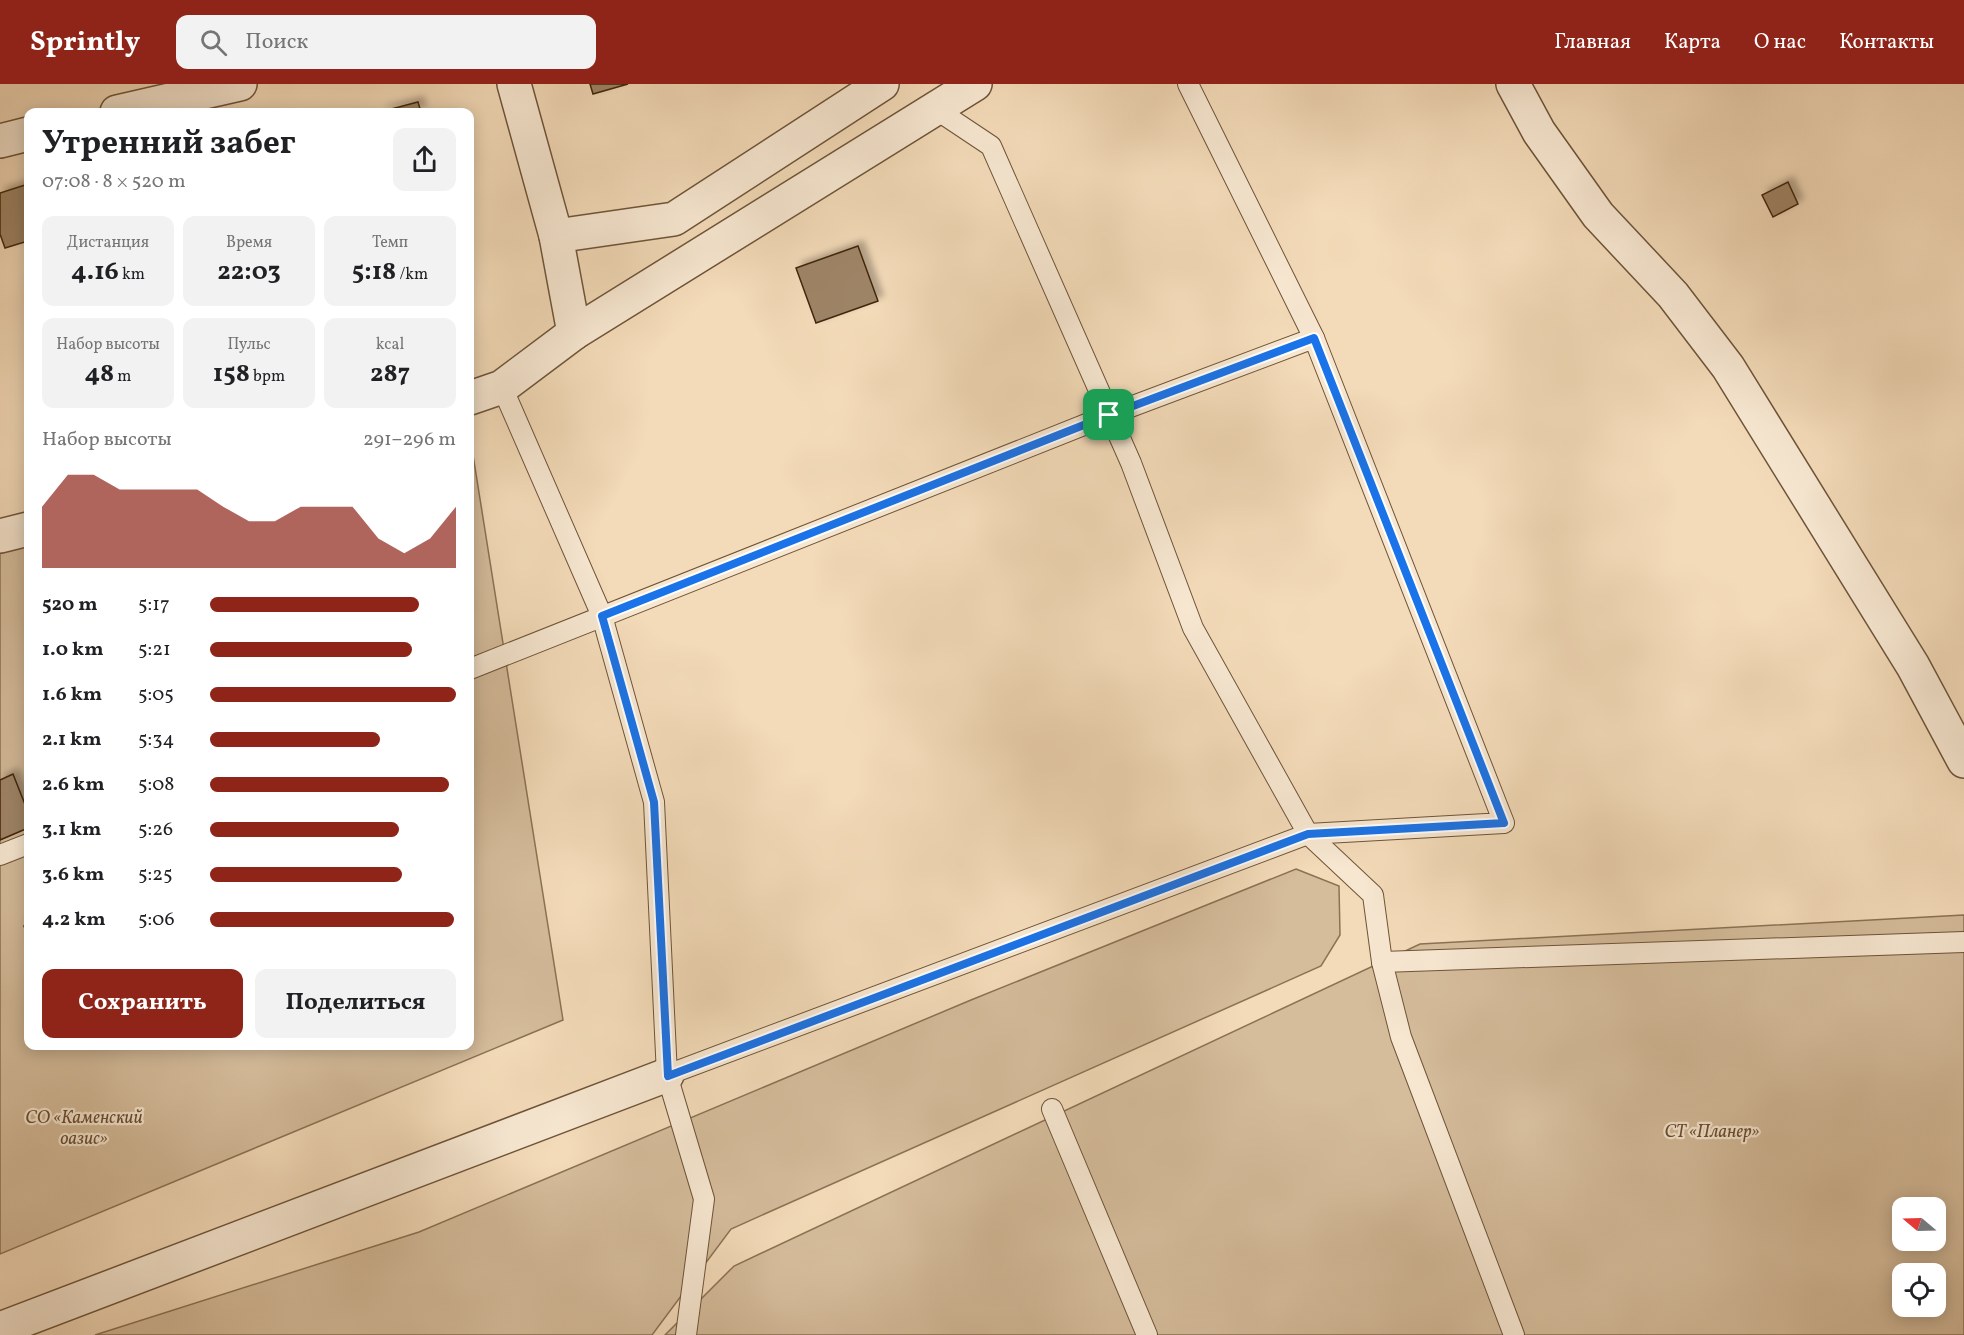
<!DOCTYPE html>
<html lang="ru">
<head>
<meta charset="utf-8">
<style>
	:root { --surface:#fff; --page:#f2f2f2; --text:#202124; --muted:#757577; --accent:#8f2418 }
	body { margin:0; font-family:Vollkorn,serif; background:var(--page); color:var(--text); height:100vh; display:flex; flex-direction:column; font-size:22px; white-space:nowrap }
	* { box-sizing:border-box; margin:0 }
	p { font-size:20px; color:var(--muted) }
	.icon { flex:none; width:33px; height:33px; fill:none; stroke:currentColor; stroke-width:2; stroke-linecap:round; stroke-linejoin:round }
	.map { position:relative; flex:1; overflow:hidden }
	.sheet { position:absolute; left:24px; top:24px; width:450px; height:942px; display:flex; flex-direction:column; background:var(--surface); border-radius:12px; box-shadow:0 3px 15px #0003 }
	.sheet>* { flex:none }
	.needle { width:39px; rotate:289deg }
	.buttons { position:absolute; left:1892px; top:1113px; display:grid; gap:12px }
	.buttons a { display:grid; place-items:center; width:54px; height:54px; border-radius:12px; background:var(--surface); box-shadow:0 3px 15px #0003; font-size:30px }
	.pin { position:absolute; display:grid; place-items:center; width:51px; height:51px; color:#fff; margin:-26px; border-radius:12px; box-shadow:0 3px 9px #0006 }
	.round { display:grid; place-items:center; flex:none; width:63px; height:63px; border-radius:12px; background:var(--page) }
	.headline { display:flex; align-items:center; justify-content:space-between; height:102px; padding:0 18px }
	h1 { font-size:33px; font-weight:700; line-height:45px }
	.stats { display:grid; grid-template-columns:repeat(3,1fr); gap:9px; height:102px; padding:6px 18px }
	.stats div { display:grid; align-content:center; border-radius:12px; background:var(--page); text-align:center }
	.stats b { font-size:26px; font-weight:700 }
	.stats small { font-size:16px; font-weight:400 }
	.stats p { font-size:16px }
	.chart { height:168px; padding:12px 18px }
	.chart p { display:flex; justify-content:space-between }
	.chart svg { width:100%; height:108px; margin-top:6px; fill:var(--accent); opacity:.7 }
	.cta { display:flex; gap:12px; margin-top:auto; padding:12px 18px }
	.cta a { flex:1; height:69px; border-radius:12px; background:var(--accent); color:#fff; font-size:24px; font-weight:700; line-height:69px; text-align:center }
	.cta a+a { background:var(--page); color:var(--text) }
	ul { padding:0 18px; list-style:none; font-size:20px }
	li { display:grid; grid-template-columns:96px 72px 1fr; align-items:center; height:45px }
	li i { height:15px; border-radius:8px; background:var(--accent) }
	header { display:flex; align-items:center; gap:36px; box-sizing:border-box; height:84px; padding:0 30px; background:var(--accent); color:#fff }
	header strong { font-size:28px }
	nav { display:flex; gap:33px; margin-inline-start:auto; font-size:21px }
	.search { width:420px; height:54px; background:var(--page); display:flex; align-items:center; gap:15px; box-sizing:border-box; padding:0 21px; border-radius:12px; color:var(--muted); font-size:22px }
	.map>svg:first-child { display:block }
	.green { fill:#d5bc9b; stroke:#8b7254; stroke-width:1.5; fill-rule:evenodd }
	.building { fill:#9e8466; stroke:#41270d; stroke-width:1.5; filter:url(#shadow) }
	.lines { fill:none; stroke-linecap:round; stroke-linejoin:round }
	.lane-casing { stroke:#6e5438; stroke-width:22 }
	.street-casing { stroke:#6e5438; stroke-width:36 }
	.lane { stroke:#f7e7d1; stroke-width:20 }
	.street { stroke:#f7e7d1; stroke-width:33 }
	.route-casing { stroke:#fff; stroke-width:12 }
	.route { stroke:#1a73e8; stroke-width:8 }
	.labels { text-anchor:middle; dominant-baseline:central; stroke-width:4.5; stroke-linejoin:round; paint-order:stroke }
	.park-label { font-size:18px; font-style:italic; fill:#664c30; stroke:#f7e7d1 }
</style>
</head>
<body>
<header>
<strong>Sprintly</strong>
<div class="search"><svg class="icon" aria-label="search" viewBox="0 0 24 24"><circle cx="10" cy="10" r="6"/><path d="M15 15l6 6"/></svg>Поиск</div>
<nav><a>Главная</a><a>Карта</a><a>О нас</a><a>Контакты</a></nav>
</header>
<div class="map">
<svg width="1964" height="1251" viewBox="0 0 1964 1251">
	<defs>
		<filter id="shadow"><feDropShadow dx="5.5" dy="-5.5" stdDeviation="3" flood-color="#0004"/></filter>
	</defs>
	<rect width="100%" height="100%" fill="#f3dab8"/>
	<filter id="stains"><feTurbulence type="fractalNoise" baseFrequency=".00333" numOctaves="4"/><feColorMatrix values="0 0 0 0 .2 0 0 0 0 .09 0 0 0 0 .02 0 0 0 .5 -.17"/></filter>
	<radialGradient id="worn" r=".72"><stop offset=".6" stop-color="#630" stop-opacity="0"/><stop offset="1" stop-color="#630" stop-opacity=".3"/></radialGradient>
	<g class="green">
		<polygon points="473,371 563,936 0,1170 0,455 28,450 28,962 470,962 470,372"/>
		<polygon points="1296,785 1339,802 1340,851 1321,882 731,1145 652,1251 95,1251 419,1148 971,916"/>
		<path d="M1964 831V1251H665L734 1182 1420 860ZM1902 1124H1935V1156H1902ZM1902 1190H1935V1222H1902Z"/>
	</g>
	<g class="building">
		<polygon points="590,0 628,0 593,10"/>
		<polygon points="418,18 421,28 380,28"/>
		<polygon points="1788,98 1798,120 1773,133 1762,111"/>
		<polygon points="28,100 28,157 5,164 0,150 0,109"/>
		<polygon points="858,162 878,217 816,239 796,184"/>
		<polygon points="13,690 28,728 28,744 0,756 0,696"/>
		<polygon points="28,840 28,854 24,842"/>
	</g>
	<g class="lines">
		<g class="lane-casing">
			<g id="lane">
				<polyline points="1188,0 1314,254"/>
				<polyline points="934,24 991,62 1131,379 1193,544 1308,750 1373,811 1382,878 1401,953 1514,1251"/>
				<polyline points="502,303 602,532 654,718 667,991 704,1115 686,1251"/>
				<polyline points="470,585 1109,331 1314,254 1504,739 1308,750 667,991"/>
				<polyline points="0,771 28,760"/>
				<polyline points="1382,878 1964,858"/>
				<polyline points="1052,1025 1147,1251"/>
			</g>
		</g>
		<g class="street-casing">
			<g id="street">
				<polyline points="1513,0 1539,48 1598,131 1673,211 1728,283 1913,582 1964,677"/>
				<polyline points="117,28 240,0"/>
				<polyline points="0,57 28,50"/>
				<polyline points="556,152 674,135 882,0"/>
				<polyline points="574,249 975,0"/>
				<polyline points="470,314 502,303 574,249 556,152 514,0"/>
				<polyline points="0,452 28,445"/>
				<polyline points="0,1245 667,991"/>
			</g>
		</g>
		<use href="#lane" class="lane"/>
		<use href="#street" class="street"/>
	</g>
	<g class="lines">
		<g class="route-casing">
			<polygon id="route" points="1314,254 1504,739 1308,750 668,992 654,718 602,532 1109,331"/>
		</g>
		<use href="#route" class="route"/>
	</g>
	<g class="labels">
		<g class="park-label">
			<text x="84" y="1034">СО «Каменский<tspan x="84" dy="21">оазис»</tspan></text>
			<text x="1712" y="1048">СТ «Планер»</text>
		</g>
	</g>
	<rect width="100%" height="100%" filter="url(#stains)"/>
	<rect width="100%" height="100%" fill="url(#worn)"/>
</svg>
<div class="buttons">
<a><svg class="needle" viewBox="-14 -14 28 28"><path d="M0-13l5 13h-10z" fill="#e53935"/><path d="M0 13l5-13h-10z" fill="#757577"/></svg></a>
<a><svg class="icon" aria-label="locate" viewBox="0 0 24 24"><circle cx="12" cy="12" r="6"/><path d="M12 2v4M12 18v4M2 12h4M18 12h4"/></svg></a>
</div>
<div class="pin" style="left:1109px;top:331px;background:#1e9e55"><svg class="icon" aria-label="arrive" viewBox="0 0 24 24"><path d="M6 21V4h12l-3 4 3 4H6"/></svg></div>
<section class="sheet">
<div class="headline"><div><h1>Утренний забег</h1><p>07:08 · 8 × 520 m</p></div><a class="round"><svg class="icon" aria-label="share" viewBox="0 0 24 24"><path d="M12 15V3M7 8l5-5 5 5M5 13v7h14v-7"/></svg></a></div>
<div class="stats">
<div><p>Дистанция</p><b>4.16<small> km</small></b></div>
<div><p>Время</p><b>22:03</b></div>
<div><p>Темп</p><b>5:18<small> /km</small></b></div>
</div>
<div class="stats">
<div><p>Набор высоты</p><b>48<small> m</small></b></div>
<div><p>Пульс</p><b>158<small> bpm</small></b></div>
<div><p>kcal</p><b>287</b></div>
</div>
<div class="chart"><p><span>Набор высоты</span>291–296 m</p>
<svg viewBox="0 0 160 44" preserveAspectRatio="none"><path d="M0 44V19L10 6L20 6L30 12L40 12L50 12L60 12L70 19L80 25L90 25L100 19L110 19L120 19L130 32L140 38L150 32L160 19V44z"/></svg>
</div>
<ul>
<li><b>520 m</b>5:17<i style="width:85%"></i></li>
<li><b>1.0 km</b>5:21<i style="width:82%"></i></li>
<li><b>1.6 km</b>5:05<i style="width:100%"></i></li>
<li><b>2.1 km</b>5:34<i style="width:69%"></i></li>
<li><b>2.6 km</b>5:08<i style="width:97%"></i></li>
<li><b>3.1 km</b>5:26<i style="width:77%"></i></li>
<li><b>3.6 km</b>5:25<i style="width:78%"></i></li>
<li><b>4.2 km</b>5:06<i style="width:99%"></i></li>
</ul>
<div class="cta"><a>Сохранить</a><a>Поделиться</a></div>
</section>
</div>
</body>
</html>
